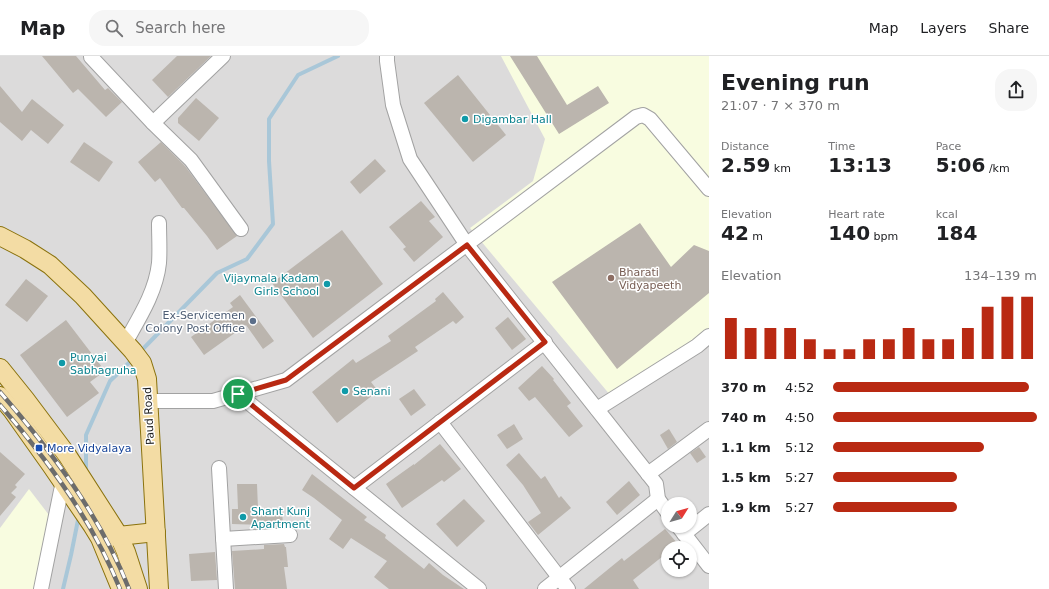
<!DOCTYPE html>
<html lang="en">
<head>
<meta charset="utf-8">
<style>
	:root { --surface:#fff; --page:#f6f6f6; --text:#202124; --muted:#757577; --line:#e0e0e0; --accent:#b92912 }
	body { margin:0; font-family:"DejaVu Sans",sans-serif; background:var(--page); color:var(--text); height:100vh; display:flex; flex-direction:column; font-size:15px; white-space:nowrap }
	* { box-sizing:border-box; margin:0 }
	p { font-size:13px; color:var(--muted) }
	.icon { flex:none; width:22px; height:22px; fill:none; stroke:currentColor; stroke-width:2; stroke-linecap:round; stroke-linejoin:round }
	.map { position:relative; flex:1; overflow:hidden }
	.details { display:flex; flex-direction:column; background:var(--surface); width:340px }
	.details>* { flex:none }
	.needle { width:26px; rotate:53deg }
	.tools { position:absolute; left:661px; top:441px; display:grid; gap:8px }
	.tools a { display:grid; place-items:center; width:36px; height:36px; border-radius:50%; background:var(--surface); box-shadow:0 1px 3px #0004; font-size:20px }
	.pin { position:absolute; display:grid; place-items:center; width:34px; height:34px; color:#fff; margin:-17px; border:2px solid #fff; border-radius:50%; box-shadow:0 1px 4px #0007 }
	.round { display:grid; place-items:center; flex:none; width:42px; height:42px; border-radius:16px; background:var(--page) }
	.headline { display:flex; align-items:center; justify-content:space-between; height:68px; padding:0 12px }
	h1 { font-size:22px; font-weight:600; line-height:30px }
	.metrics { display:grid; grid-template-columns:repeat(3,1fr); gap:6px; height:68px; padding:4px 12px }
	.metrics div { display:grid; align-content:center }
	.metrics b { font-size:20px; font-weight:600 }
	.metrics small { font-size:11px; font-weight:400 }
	.metrics p { font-size:11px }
	.chart { height:112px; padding:8px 12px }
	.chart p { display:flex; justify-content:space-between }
	.chart svg { width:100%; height:72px; margin-top:4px; stroke:var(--accent); stroke-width:6 }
	ul { padding:0 12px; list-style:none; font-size:13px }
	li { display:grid; grid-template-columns:64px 48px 1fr; align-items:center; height:30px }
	li i { height:10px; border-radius:5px; background:var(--accent) }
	header { display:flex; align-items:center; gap:24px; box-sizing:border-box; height:56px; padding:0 20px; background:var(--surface); border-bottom:1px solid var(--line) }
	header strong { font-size:19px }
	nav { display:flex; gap:22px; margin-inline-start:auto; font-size:14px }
	.search { width:280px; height:36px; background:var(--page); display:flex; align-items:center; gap:10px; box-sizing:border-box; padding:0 14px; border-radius:16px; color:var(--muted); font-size:15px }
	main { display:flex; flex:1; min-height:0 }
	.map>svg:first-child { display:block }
	.residential { fill:#dcdbdb; fill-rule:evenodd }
	.education { fill:#f8fce0 }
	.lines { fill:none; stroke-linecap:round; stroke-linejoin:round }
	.stream { stroke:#a9c7d8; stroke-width:4 }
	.building { fill:#bbb5ae }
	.minor-casing { stroke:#a2a2a2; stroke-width:16 }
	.major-casing { stroke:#8a720d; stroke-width:20 }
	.minor { stroke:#fff; stroke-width:14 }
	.major { stroke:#f3dca4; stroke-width:18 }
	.rail-casing { stroke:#6c6c6c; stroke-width:4.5 }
	.rail { stroke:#fff; stroke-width:3; stroke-dasharray:9; stroke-linecap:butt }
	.route-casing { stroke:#fff; stroke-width:8 }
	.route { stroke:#b92912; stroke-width:5 }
	.culture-dot { fill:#0f9aa8; stroke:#fff; stroke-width:1.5 }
	.education-dot { fill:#8d6e63; stroke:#fff; stroke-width:1.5 }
	.service-dot { fill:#5c6f8a; stroke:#fff; stroke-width:1.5 }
	.transit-dot { fill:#1a4fb4; stroke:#fff; stroke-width:1.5 }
	.labels { text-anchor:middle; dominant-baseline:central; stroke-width:3; stroke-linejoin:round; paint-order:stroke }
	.culture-label { font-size:11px; fill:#0d838f; stroke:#fff; text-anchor:start }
	.education-label { font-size:11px; fill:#785e54; stroke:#fff; text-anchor:start }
	.service-label { font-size:11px; fill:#4e5e75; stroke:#fff; text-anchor:end }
	.street-label { font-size:11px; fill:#1e1e1e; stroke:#fff }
	.transit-label { font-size:11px; fill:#164399; stroke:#fff; text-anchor:start }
</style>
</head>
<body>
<header>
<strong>Map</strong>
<div class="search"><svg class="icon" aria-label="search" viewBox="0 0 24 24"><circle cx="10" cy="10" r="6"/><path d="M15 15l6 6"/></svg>Search here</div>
<nav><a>Map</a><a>Layers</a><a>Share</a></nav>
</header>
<main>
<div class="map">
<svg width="709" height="533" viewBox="0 0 709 533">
	<rect width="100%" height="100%" fill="#eeece5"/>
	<path class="residential" d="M0 0H709V533H0ZM668 448H690V470H668ZM668 492H690V514H668Z"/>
	<g class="education">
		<polygon points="501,0 709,0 709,272 616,346 470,172 533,125 545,83"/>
		<polygon points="29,433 49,459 34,533 0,533 0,472"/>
	</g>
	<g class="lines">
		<g class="stream">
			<polyline points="139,297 217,217 247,203 273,168 269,105 269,63 298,19 338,0"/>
			<polyline points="86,417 86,379 110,325 133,303"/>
			<polyline points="63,533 71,499 79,459"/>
		</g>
	</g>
	<g class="building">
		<polygon points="42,0 76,0 105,34 108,32 122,46 106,61 78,33 73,37"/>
		<polygon points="177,0 211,0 168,41 152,24"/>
		<polygon points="510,0 537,0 567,49 598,30 609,47 559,78"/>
		<polygon points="458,19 506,79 473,106 424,47"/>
		<polygon points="0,30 22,56 32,43 64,69 48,88 31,74 22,85 0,66"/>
		<polygon points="196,42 219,62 199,85 178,67 178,62"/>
		<polygon points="84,86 113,106 99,126 70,106"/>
		<polygon points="161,86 185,110 237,180 217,194 207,180 184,152 182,152 160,122 155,126 138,106"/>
		<polygon points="375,103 386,115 360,138 350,126"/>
		<polygon points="421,145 435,161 429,165 443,181 414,206 403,193 406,191 389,171"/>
		<polygon points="640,167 671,211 694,189 709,195 709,237 617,313 552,226"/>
		<polygon points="342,174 383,228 313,282 272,227"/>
		<polygon points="26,223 48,240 27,266 5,249"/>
		<polygon points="443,236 464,261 456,268 453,265 415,291 418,295 371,326 378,335 337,367 312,336 353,303 356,307 391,285 388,280 436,245 435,243"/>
		<polygon points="240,239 274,285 263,293 246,269 204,299 191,281 233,251 230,247"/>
		<polygon points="508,261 526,283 512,294 495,272"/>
		<polygon points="66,264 105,315 90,326 99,337 67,361 20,299"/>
		<polygon points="542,310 554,323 553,324 571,347 567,350 583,370 569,381 535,341 529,345 518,332"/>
		<polygon points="414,333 426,349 411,360 399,343"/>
		<polygon points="514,368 523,383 507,393 497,379"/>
		<polygon points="669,373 677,386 668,393 660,379"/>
		<polygon points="440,388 461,413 444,426 442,424 402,452 386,428 414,408 414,409"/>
		<polygon points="699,391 706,401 697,407 690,397"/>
		<polygon points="0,396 25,418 15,429 17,431 11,437 16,441 0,460"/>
		<polygon points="519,397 541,423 545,420 559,442 561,440 571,452 538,479 528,466 541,457 523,429 506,409"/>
		<polygon points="312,418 367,461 364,464 386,479 385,482 424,513 429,507 443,519 464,533 389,533 374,521 387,505 351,482 343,493 329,483 342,464 314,442 302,434"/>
		<polygon points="629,425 640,439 617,459 606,446"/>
		<polygon points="237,428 257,428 258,453 282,452 283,471 262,472 262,469 232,468 232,453 238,453"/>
		<polygon points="464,443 485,465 457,491 436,468"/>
		<polygon points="665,473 678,488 673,492 668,492 668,496 633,524 639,533 584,533 622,502 624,505"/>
		<polygon points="284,488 285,491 286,491 288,511 284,511 287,533 235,533 232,495 264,493 264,489"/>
		<polygon points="215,496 217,524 191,525 189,498"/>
	</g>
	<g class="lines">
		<g class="minor-casing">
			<g id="minor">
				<polyline points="387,0 387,5 393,49 410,103 467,189 656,428 658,443 668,457"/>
				<polyline points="91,1 153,67 191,104 241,173"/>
				<polyline points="153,67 223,0"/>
				<path d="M125 287C139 262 156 236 159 207 160 194 159 180 159 167"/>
				<polyline points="238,338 479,533"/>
				<polyline points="148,345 213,345 286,324 636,61 643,59 650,63 709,133"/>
				<polyline points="597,353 697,290 709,280"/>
				<polyline points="440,366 568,533"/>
				<polyline points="219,412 226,533"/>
				<polyline points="648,418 709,373"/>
				<polyline points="354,432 545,286"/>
				<polyline points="678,470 709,510"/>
				<polyline points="684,478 709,458"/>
				<polyline points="223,483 290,479"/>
				<polyline points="41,533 63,425"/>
				<polyline points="545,533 658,443"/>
			</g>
		</g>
		<g class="major-casing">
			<g id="major">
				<polyline points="0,180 25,193 50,209 83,240 133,295 142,307 147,323 159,533"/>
				<polyline points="0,312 25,343 67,399 119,480 126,496 138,533"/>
				<polyline points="0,340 12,354 51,409 92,469 100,482 121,533"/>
				<polyline points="109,481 156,476"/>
			</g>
		</g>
		<use href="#minor" class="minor"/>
		<use href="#major" class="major"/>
		<g class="rail-casing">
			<g id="rail">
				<path d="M0 336C52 396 100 459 129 533"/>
				<path d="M0 349C48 404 93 465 120 533"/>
			</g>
		</g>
		<use href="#rail" class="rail"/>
	</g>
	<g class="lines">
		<g class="route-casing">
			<polygon id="route" points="467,189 545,286 354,432 238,338 286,324"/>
		</g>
		<use href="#route" class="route"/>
	</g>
	<g class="culture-dot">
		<circle cx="465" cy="63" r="4"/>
		<circle cx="327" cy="228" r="4"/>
		<circle cx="62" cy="307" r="4"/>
		<circle cx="345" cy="335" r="4"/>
		<circle cx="243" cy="461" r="4"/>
	</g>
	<circle class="education-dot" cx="611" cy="222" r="4"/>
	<circle class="service-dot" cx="253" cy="265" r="4"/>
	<rect class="transit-dot" x="35" y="388" width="8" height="8" rx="2"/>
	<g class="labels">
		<g class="culture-label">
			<text x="473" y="63">Digambar Hall</text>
			<text x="319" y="222" text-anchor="end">Vijaymala Kadam<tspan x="319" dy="13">Girls School</tspan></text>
			<text x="70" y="301">Punyai<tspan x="70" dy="13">Sabhagruha</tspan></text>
			<text x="353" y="335">Senani</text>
			<text x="251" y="455">Shant Kunj<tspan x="251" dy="13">Apartment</tspan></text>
		</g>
		<g class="education-label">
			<text x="619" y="216">Bharati<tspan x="619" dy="13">Vidyapeeth</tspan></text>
		</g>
		<g class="service-label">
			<text x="245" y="259">Ex-Servicemen<tspan x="245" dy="13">Colony Post Office</tspan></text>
		</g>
		<g class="street-label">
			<text transform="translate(149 360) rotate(-93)">Paud Road</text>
		</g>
		<g class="transit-label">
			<text x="47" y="392">More Vidyalaya</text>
		</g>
	</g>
</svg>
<div class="tools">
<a><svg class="needle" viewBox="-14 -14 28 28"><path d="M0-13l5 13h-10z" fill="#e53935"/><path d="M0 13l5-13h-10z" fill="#757577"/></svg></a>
<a><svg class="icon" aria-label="locate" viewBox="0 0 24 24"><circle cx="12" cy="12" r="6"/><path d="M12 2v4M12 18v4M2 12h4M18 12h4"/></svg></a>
</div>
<div class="pin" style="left:238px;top:338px;background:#1e9e55"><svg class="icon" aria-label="arrive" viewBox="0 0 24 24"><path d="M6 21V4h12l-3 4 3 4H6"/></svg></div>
</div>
<section class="details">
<div class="headline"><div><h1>Evening run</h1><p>21:07 · 7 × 370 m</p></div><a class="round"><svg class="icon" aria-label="share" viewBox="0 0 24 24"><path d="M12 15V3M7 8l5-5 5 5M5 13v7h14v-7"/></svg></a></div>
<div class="metrics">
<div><p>Distance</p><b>2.59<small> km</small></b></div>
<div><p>Time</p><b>13:13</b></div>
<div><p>Pace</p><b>5:06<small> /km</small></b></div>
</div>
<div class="metrics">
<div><p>Elevation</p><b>42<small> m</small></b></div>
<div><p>Heart rate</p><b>140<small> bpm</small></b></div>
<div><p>kcal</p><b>184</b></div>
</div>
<div class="chart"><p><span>Elevation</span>134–139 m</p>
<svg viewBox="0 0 160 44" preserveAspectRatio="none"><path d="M5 44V19M15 44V25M25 44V25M35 44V25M45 44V32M55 44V38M65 44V38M75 44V32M85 44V32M95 44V25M105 44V32M115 44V32M125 44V25M135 44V12M145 44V6M155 44V6"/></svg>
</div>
<ul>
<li><b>370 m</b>4:52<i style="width:96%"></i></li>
<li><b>740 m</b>4:50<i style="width:100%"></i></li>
<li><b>1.1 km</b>5:12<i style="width:74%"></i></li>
<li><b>1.5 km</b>5:27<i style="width:61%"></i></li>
<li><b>1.9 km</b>5:27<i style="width:61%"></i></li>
</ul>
</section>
</main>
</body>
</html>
